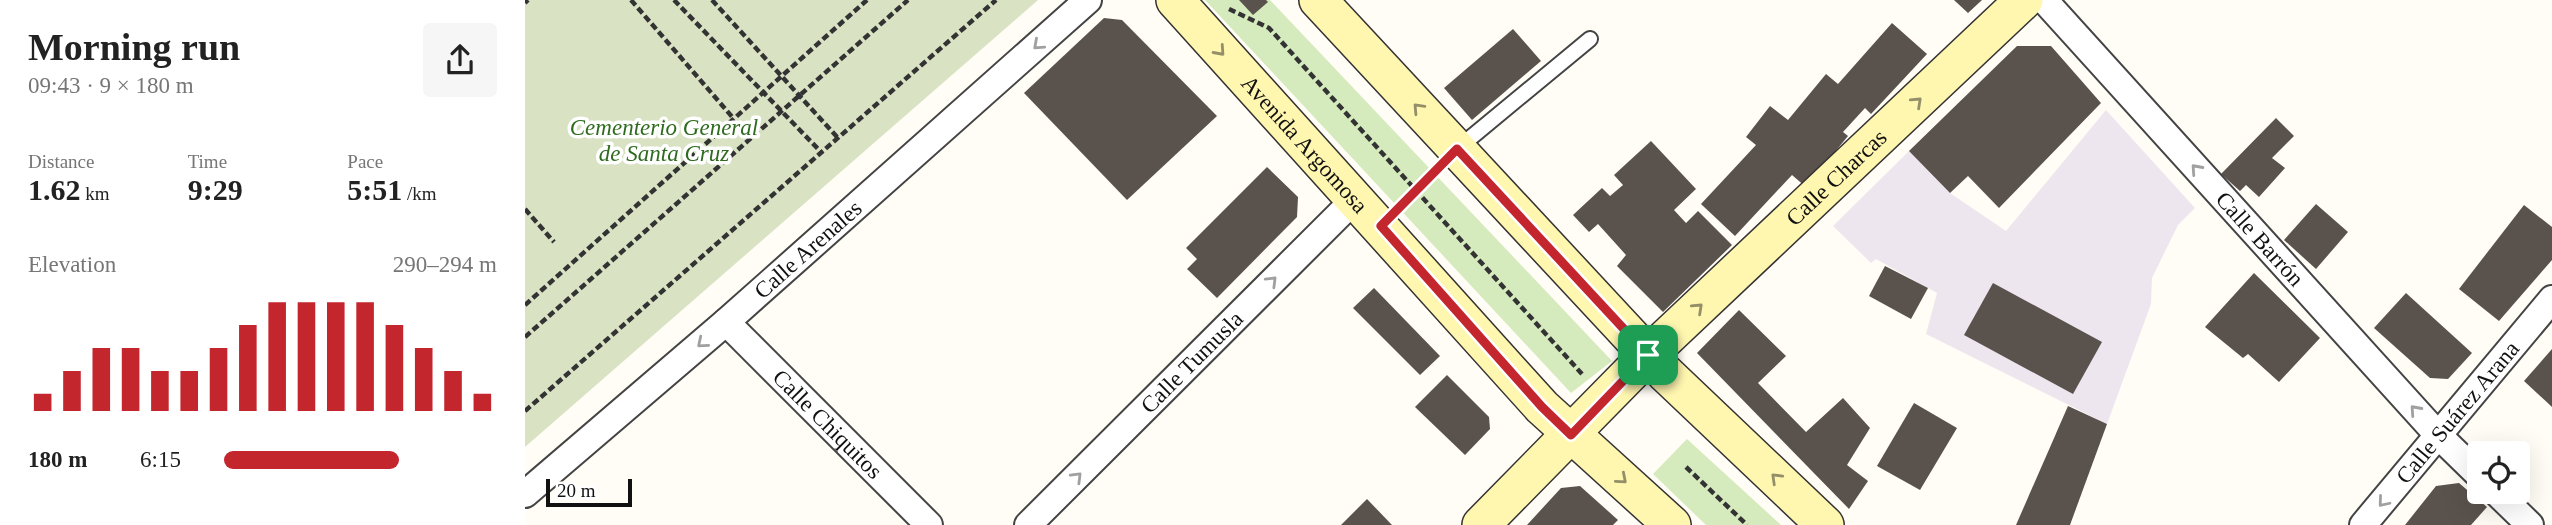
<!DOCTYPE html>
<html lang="en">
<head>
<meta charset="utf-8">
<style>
	:root { --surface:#fff; --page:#f6f6f6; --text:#222; --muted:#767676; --accent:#c4262e }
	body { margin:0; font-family:"Times New Roman",serif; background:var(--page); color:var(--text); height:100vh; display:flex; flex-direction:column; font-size:26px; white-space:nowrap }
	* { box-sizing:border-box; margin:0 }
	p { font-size:23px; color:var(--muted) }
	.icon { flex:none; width:38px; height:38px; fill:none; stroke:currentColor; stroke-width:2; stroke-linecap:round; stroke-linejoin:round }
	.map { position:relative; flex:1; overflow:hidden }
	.drawer { display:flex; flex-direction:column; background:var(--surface); width:525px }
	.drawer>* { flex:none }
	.tools { position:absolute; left:1942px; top:441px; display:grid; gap:14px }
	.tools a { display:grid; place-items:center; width:63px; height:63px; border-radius:7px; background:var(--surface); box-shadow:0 7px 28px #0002; font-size:35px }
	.scale { position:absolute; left:21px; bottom:18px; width:86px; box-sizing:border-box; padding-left:7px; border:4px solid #111; border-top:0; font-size:19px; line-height:24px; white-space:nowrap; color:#111; -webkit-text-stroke:5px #fff; paint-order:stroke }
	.pin { position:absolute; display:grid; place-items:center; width:60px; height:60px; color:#fff; margin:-30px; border-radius:14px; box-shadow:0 4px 10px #0006 }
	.round { display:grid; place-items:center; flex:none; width:74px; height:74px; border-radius:7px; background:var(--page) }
	.headline { display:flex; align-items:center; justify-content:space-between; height:119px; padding:0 28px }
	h1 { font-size:38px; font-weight:700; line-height:52px }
	.metrics { display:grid; grid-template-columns:repeat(3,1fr); gap:10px; height:119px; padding:7px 28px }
	.metrics div { display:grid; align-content:center }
	.metrics b { font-size:30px; font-weight:700 }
	.metrics small { font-size:19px; font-weight:400 }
	.metrics p { font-size:19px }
	.chart { height:196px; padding:14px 28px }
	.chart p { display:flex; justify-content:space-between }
	.chart svg { width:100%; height:126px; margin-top:7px; stroke:var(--accent); stroke-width:6 }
	ul { padding:0 28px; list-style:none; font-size:23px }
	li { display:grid; grid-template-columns:112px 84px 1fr; align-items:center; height:52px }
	li i { height:18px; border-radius:9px; background:var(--accent) }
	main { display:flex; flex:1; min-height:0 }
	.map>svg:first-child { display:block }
	.industrial { fill:#eee6ef }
	.green { fill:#d5ebbd }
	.cemetery { fill:#d9e3c4 }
	.building { fill:#5a524d }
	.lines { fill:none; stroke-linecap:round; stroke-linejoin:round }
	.lane-casing { stroke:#444; stroke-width:18 }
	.street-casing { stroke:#444; stroke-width:30 }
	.secondary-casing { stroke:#333; stroke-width:40 }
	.path { stroke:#333; stroke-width:4.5; stroke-dasharray:7 3.5; stroke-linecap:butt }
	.lane { stroke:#fff; stroke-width:14 }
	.street { stroke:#fff; stroke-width:26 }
	.secondary { stroke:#fff6b0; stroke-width:37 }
	.oneway { stroke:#a0a0a0 }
	.oneway2 { stroke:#948f68 }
	.route-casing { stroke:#fff; stroke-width:14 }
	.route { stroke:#c4262e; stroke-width:9 }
	.labels { text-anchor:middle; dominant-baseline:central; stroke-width:7; stroke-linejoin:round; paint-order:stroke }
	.park-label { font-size:23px; font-style:italic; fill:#2f6b1f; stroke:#fff }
	.street-label { font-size:23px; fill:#111; stroke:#fff }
</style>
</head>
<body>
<main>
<section class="drawer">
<div class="headline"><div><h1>Morning run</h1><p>09:43 · 9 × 180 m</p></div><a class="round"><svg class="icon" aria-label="share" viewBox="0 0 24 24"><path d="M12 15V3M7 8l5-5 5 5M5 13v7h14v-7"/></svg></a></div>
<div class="metrics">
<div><p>Distance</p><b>1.62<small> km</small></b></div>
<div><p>Time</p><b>9:29</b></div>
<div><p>Pace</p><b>5:51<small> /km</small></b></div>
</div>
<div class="chart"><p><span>Elevation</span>290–294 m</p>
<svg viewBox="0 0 160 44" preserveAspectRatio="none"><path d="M5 44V38M15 44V30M25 44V22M35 44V22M45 44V30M55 44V30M65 44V22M75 44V14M85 44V6M95 44V6M105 44V6M115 44V6M125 44V14M135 44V22M145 44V30M155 44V38"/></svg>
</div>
<ul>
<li><b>180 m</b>6:15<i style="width:64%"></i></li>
</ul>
</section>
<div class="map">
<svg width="2027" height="525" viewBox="0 0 2027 525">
	<rect width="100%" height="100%" fill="#fffdf5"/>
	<polygon class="industrial" points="1581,110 1670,208 1653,225 1627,278 1626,304 1582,424 1401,334 1412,293 1351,259 1346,263 1308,226 1384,151 1425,193 1481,231"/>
	<g class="green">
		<polygon points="680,0 745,0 1087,361 1046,393"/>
		<polygon points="1162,439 1256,525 1181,525 1128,474"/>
	</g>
	<polygon class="cemetery" points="0,0 513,0 0,447"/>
	<g class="building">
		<polygon points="714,0 741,0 743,2 728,15"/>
		<polygon points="1429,0 1457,0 1443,13"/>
		<polygon points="579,18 597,20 692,116 602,200 499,93"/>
		<polygon points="1367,23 1402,54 1346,114 1340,108 1318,132 1323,136 1281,187 1267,175 1210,236 1176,204 1231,145 1221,137 1245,106 1263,120 1301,74 1313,84"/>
		<polygon points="988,29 1016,61 947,120 919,88"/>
		<polygon points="1492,46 1526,46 1576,103 1474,208 1443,176 1425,193 1384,151"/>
		<polygon points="1751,118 1769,136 1747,158 1760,168 1734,197 1721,185 1715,191 1696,174"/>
		<polygon points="1126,141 1171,189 1149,210 1161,223 1173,211 1207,245 1138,312 1092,266 1101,255 1073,224 1064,232 1048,215 1077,188 1085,196 1098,185 1089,175"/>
		<polygon points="742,167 773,197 772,217 692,298 662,269 672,259 661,248"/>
		<polygon points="1791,204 1823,232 1791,269 1759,240"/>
		<polygon points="1999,205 2027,227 2027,260 1974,321 1934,289"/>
		<polygon points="1360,266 1403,288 1386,319 1344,296"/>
		<polygon points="1729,273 1795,338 1754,382 1723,354 1718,358 1680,327"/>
		<polygon points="1468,283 1577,342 1548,394 1439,335"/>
		<polygon points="849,288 915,356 895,375 828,308"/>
		<polygon points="1881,293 1947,353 1923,379 1905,378 1849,328"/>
		<polygon points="1214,310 1261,356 1233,383 1281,432 1318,398 1345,428 1322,465 1343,481 1324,509 1172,353"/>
		<polygon points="2027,349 2027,407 1999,381"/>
		<polygon points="922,375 964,417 965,429 940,455 890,407"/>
		<polygon points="1389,403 1432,428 1395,490 1352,466"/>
		<polygon points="1543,406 1582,424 1545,525 1491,525"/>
		<polygon points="1934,483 1962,507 1946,525 1880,525 1911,486"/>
		<polygon points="1055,486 1093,520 1088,525 1002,525 1036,488"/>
		<polygon points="842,499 867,525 816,525"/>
	</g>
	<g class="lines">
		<g class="lane-casing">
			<polyline id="lane" points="932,149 1065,39"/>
		</g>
		<g class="street-casing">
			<g id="street">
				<path id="s1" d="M1519 0 1913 435 1955 476"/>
				<path id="s2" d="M201 322 404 525"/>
				<polyline points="1971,492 2005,525"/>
				<path id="s3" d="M0 494 201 322 563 0"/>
				<path id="s4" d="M503 525 830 199"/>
				<path id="s5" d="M1838 525 2027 299"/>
			</g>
		</g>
		<g class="secondary-casing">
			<g id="secondary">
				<path id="s6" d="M650 0 1017 407 1147 525"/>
				<polyline points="793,0 1140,373 1300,525"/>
				<path id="s7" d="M956 525 1123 355 1499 0"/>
			</g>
		</g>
		<g class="path">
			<polyline points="106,0 209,119"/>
			<polyline points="149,0 297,153"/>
			<polyline points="187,0 313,138"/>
			<polyline points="0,3 3,0"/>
			<polyline points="704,9 744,28 1057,374"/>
			<polyline points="875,205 909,172"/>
			<polyline points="0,209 29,242"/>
			<polyline points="0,305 342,0"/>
			<polyline points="0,337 383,0"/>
			<polyline points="0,411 471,0"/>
			<polyline points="1161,467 1222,525"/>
		</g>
		<use href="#lane" class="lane"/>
		<use href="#street" class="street"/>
		<use href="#secondary" class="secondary"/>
	</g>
	<defs><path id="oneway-chevron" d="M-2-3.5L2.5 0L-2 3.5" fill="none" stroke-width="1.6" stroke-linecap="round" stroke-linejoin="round" transform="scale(1.75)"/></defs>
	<g class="oneway">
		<use href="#oneway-chevron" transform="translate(513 45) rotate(138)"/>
		<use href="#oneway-chevron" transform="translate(1671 169) rotate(-132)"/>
		<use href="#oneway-chevron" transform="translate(747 281) rotate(-45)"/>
		<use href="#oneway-chevron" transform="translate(177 343) rotate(140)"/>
		<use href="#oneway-chevron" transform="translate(1890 410) rotate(-132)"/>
		<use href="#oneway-chevron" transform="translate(552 477) rotate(-45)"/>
		<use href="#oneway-chevron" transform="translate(1858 502) rotate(130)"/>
	</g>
	<g class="oneway2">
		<use href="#oneway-chevron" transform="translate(695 51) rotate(48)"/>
		<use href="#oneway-chevron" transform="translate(1392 102) rotate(-43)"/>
		<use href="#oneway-chevron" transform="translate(893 108) rotate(-133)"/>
		<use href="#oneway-chevron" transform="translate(1173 308) rotate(-43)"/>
		<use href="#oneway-chevron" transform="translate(1251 478) rotate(-136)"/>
		<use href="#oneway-chevron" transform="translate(1097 479) rotate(41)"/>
	</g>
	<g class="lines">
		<g class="route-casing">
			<polygon id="route" points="932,149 1123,355 1046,435 1017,407 856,226"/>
		</g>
		<use href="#route" class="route"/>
	</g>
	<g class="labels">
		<g class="park-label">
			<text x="139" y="127">Cementerio General<tspan x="139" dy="26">de Santa Cruz</tspan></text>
		</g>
		<g class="street-label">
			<text stroke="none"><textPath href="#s6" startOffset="194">Avenida Argomosa</textPath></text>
			<text stroke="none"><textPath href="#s7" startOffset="497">Calle Charcas</textPath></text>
			<text stroke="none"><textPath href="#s1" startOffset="322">Calle Barrón</textPath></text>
			<text stroke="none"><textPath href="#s3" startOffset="374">Calle Arenales</textPath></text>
			<text stroke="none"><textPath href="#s4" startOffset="231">Calle Tumusla</textPath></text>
			<text stroke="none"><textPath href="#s5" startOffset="147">Calle Suárez Arana</textPath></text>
			<text stroke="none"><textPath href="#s2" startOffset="144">Calle Chiquitos</textPath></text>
		</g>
	</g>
</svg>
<div class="tools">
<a><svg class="icon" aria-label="locate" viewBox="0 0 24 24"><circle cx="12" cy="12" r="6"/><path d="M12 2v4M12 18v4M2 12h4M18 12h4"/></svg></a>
</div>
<div class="scale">20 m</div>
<div class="pin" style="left:1123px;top:355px;background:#1e9e55"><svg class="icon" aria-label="arrive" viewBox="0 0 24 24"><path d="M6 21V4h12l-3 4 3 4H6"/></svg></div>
</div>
</main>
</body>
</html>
